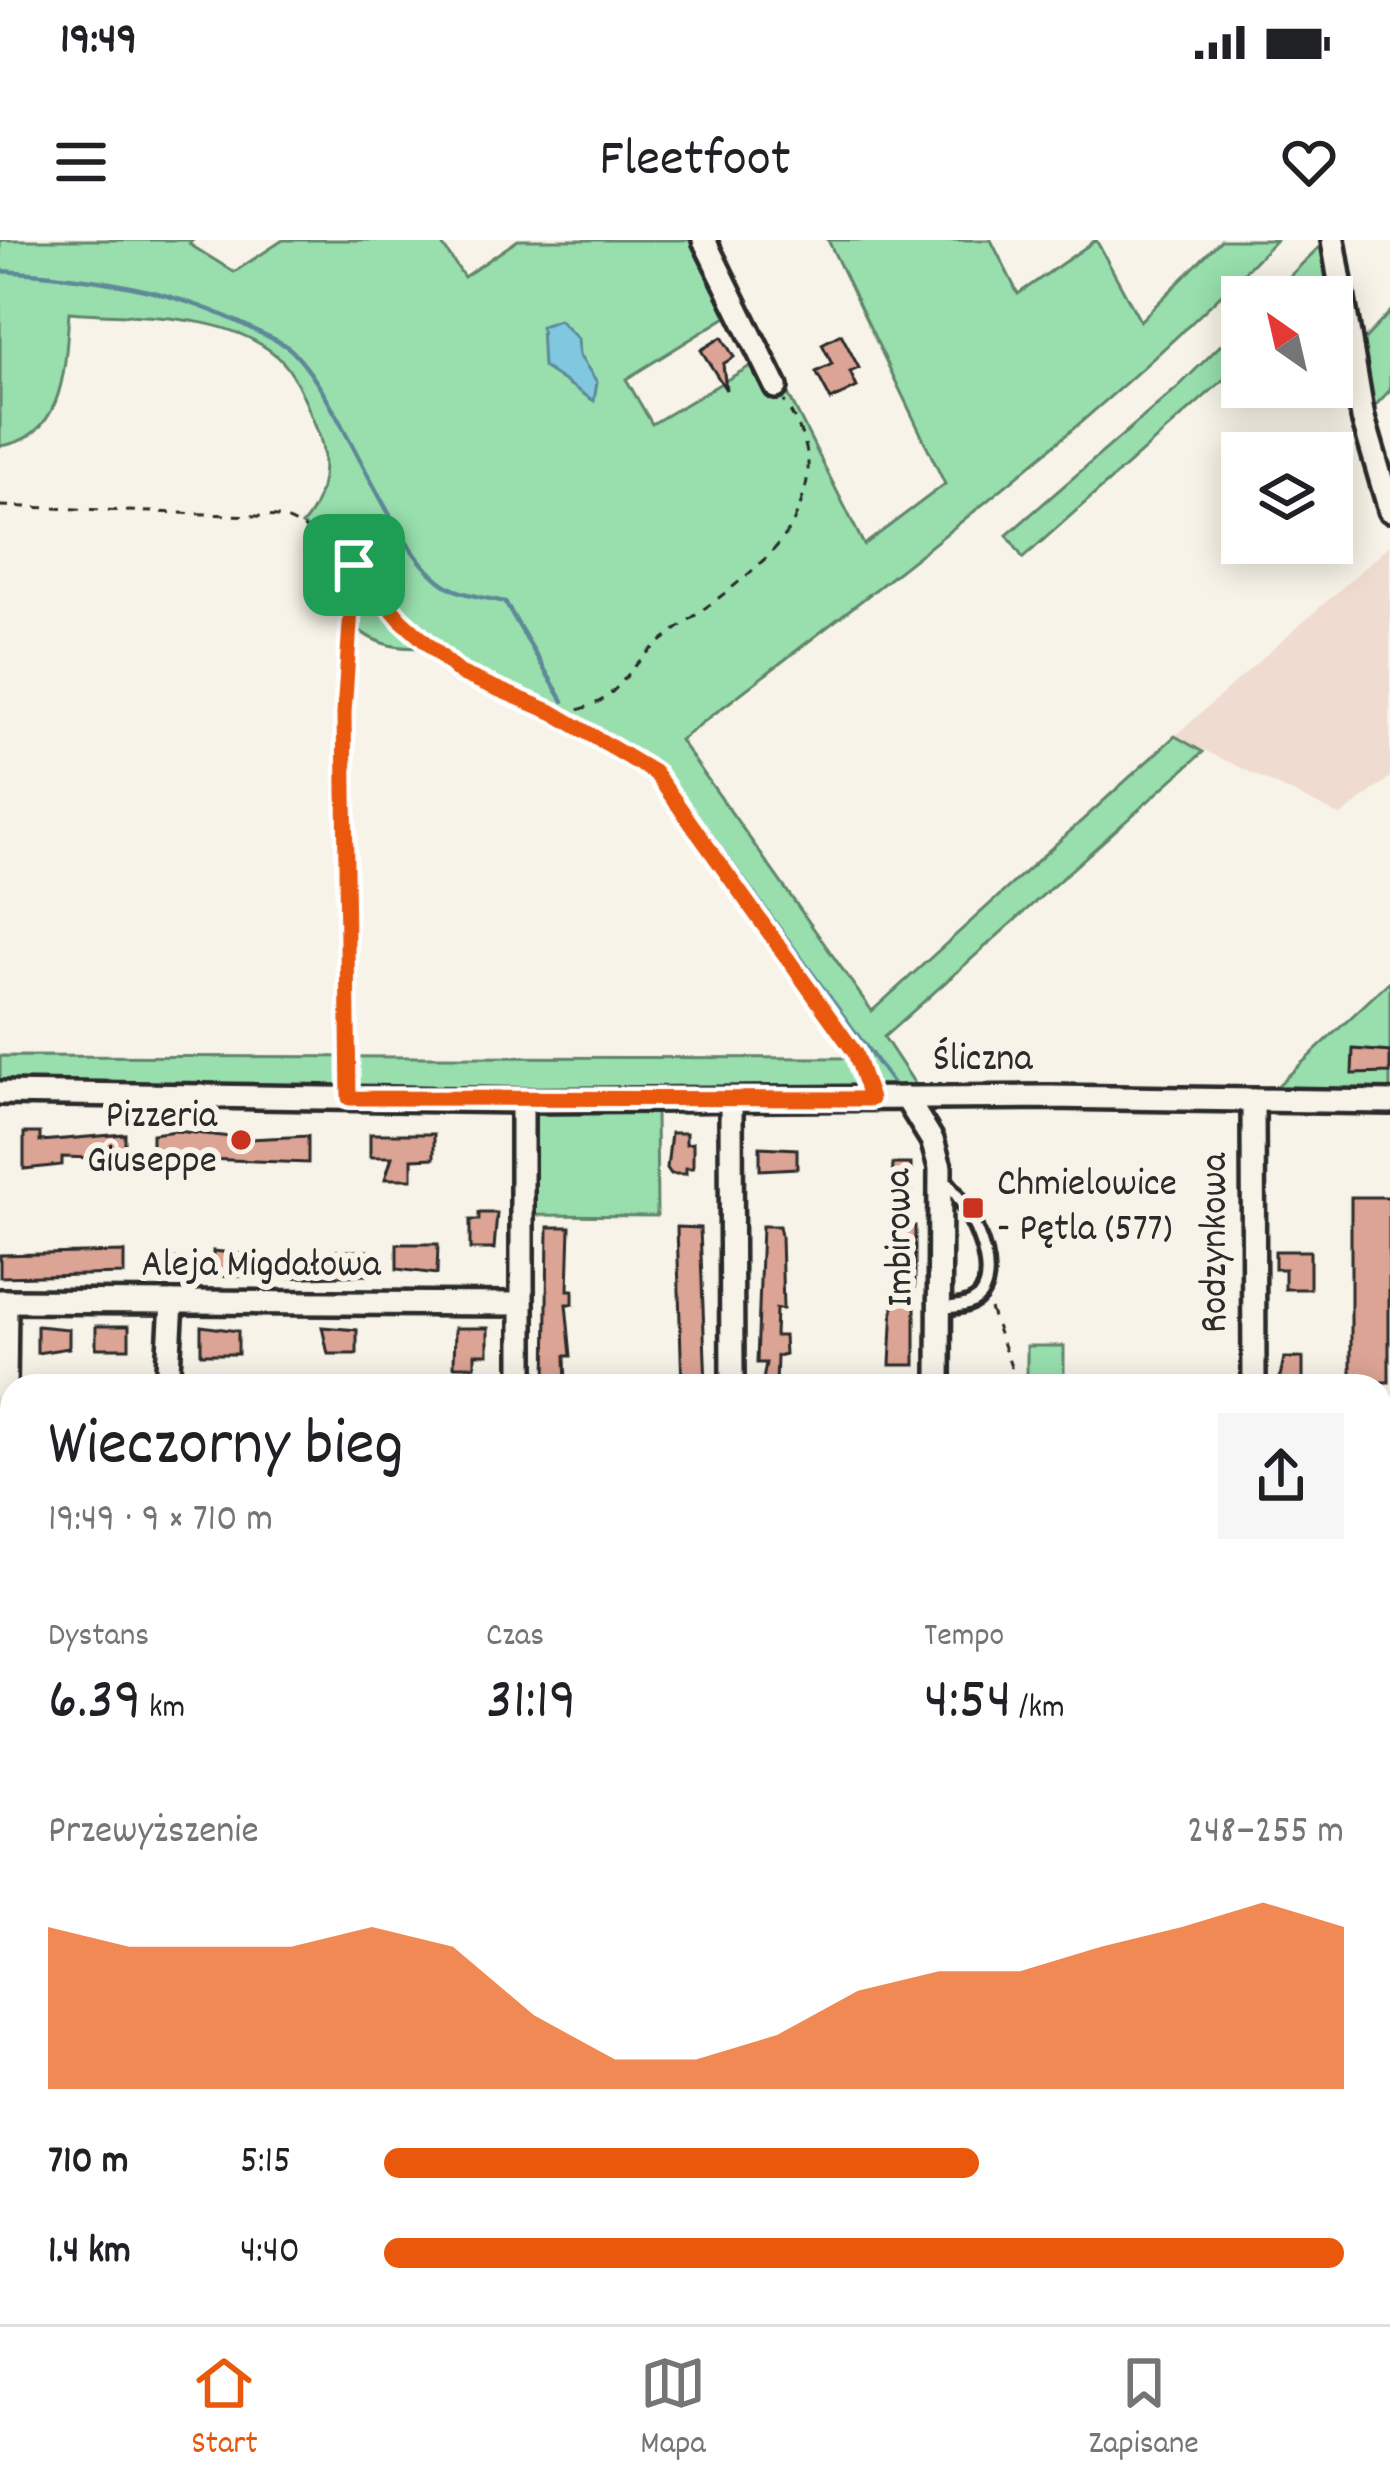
<!DOCTYPE html>
<html lang="pl">
<head>
<meta charset="utf-8">
<style>
	:root { --surface:#fff; --page:#f6f6f6; --text:#202124; --muted:#757577; --line:#e0e0e0; --accent:#ea580c }
	body { margin:0; font-family:Dekko,sans-serif; background:var(--page); color:var(--text); height:100vh; display:flex; flex-direction:column; font-size:45px; white-space:nowrap }
	* { box-sizing:border-box; margin:0 }
	p { font-size:39px; color:var(--muted) }
	.icon { flex:none; width:66px; height:66px; fill:none; stroke:currentColor; stroke-width:2; stroke-linecap:round; stroke-linejoin:round }
	.map { position:relative; flex:1; overflow:hidden }
	.sheet { position:absolute; left:0px; top:1134px; width:1392px; height:951px; display:flex; flex-direction:column; background:var(--surface); border-radius:36px 36px 0 0; box-shadow:0 6px 30px #0003 }
	.sheet>* { flex:none }
	.needle { width:78px; rotate:326deg }
	.buttons { position:absolute; left:1221px; top:36px; display:grid; gap:24px }
	.buttons a { display:grid; place-items:center; width:132px; height:132px; border-radius:0px; background:var(--surface); box-shadow:0 6px 30px #0003; font-size:60px }
	.pin { position:absolute; display:grid; place-items:center; width:102px; height:102px; color:#fff; margin:-51px; border-radius:24px; box-shadow:0 6px 18px #0006 }
	.round { display:grid; place-items:center; flex:none; width:126px; height:126px; border-radius:0px; background:var(--page) }
	.summary { display:flex; align-items:center; justify-content:space-between; height:204px; padding:0 48px }
	h1 { font-size:66px; font-weight:600; line-height:90px }
	.stats { display:grid; grid-template-columns:repeat(3,1fr); gap:18px; height:204px; padding:12px 48px }
	.stats div { display:grid; align-content:center }
	.stats b { font-size:60px; font-weight:600 }
	.stats small { font-size:33px; font-weight:400 }
	.stats p { font-size:33px }
	.chart { height:336px; padding:24px 48px }
	.chart p { display:flex; justify-content:space-between }
	.chart svg { width:100%; height:216px; margin-top:12px; fill:var(--accent); opacity:.7 }
	ul { padding:0 48px; list-style:none; font-size:39px }
	li { display:grid; grid-template-columns:192px 144px 1fr; align-items:center; height:90px }
	li i { height:30px; border-radius:15px; background:var(--accent) }
	.status { display:flex; justify-content:space-between; align-items:center; height:84px; padding:0 60px; background:var(--surface); direction:ltr }
	.status svg { height:33px; fill:currentColor }
	header { display:flex; justify-content:space-between; align-items:center; height:156px; padding:0 48px; background:var(--surface); font-size:54px; font-weight:600 }
	.menu { display:flex; justify-content:space-around; align-items:center; height:168px; border-top:3px solid var(--line); background:var(--surface); font-size:33px; color:var(--muted) }
	.menu a { display:grid; justify-items:center; gap:6px }
	.menu .active { color:var(--accent) }
	.map>svg:first-child { display:block }
	.built { fill:#efdbcf }
	.green { fill:#98dfad; stroke:#62856c; stroke-width:3 }
	.water { fill:#80c7e0; stroke:#5e8998; stroke-width:3 }
	.lines { fill:none; stroke-linecap:round; stroke-linejoin:round }
	.stream { stroke:#5e8998; stroke-width:4.5 }
	.building { fill:#dca494; stroke:#2b2b2b; stroke-width:3 }
	.lane-casing { stroke:#2b2b2b; stroke-width:20 }
	.street-casing { stroke:#2b2b2b; stroke-width:30 }
	.path { stroke:#2b2b2b; stroke-width:3; stroke-dasharray:9 9; stroke-linecap:butt }
	.lane { stroke:#f7f3e8; stroke-width:10 }
	.street { stroke:#f7f3e8; stroke-width:21 }
	.route-casing { stroke:#fff; stroke-width:24 }
	.route { stroke:#ea580c; stroke-width:15 }
	.poi-dot { fill:#c8321e; stroke:#f7f3e8; stroke-width:4.5 }
	.labels { text-anchor:middle; dominant-baseline:central; stroke-width:12; stroke-linejoin:round; paint-order:stroke }
	.street-label { font-size:39px; fill:#2b2b2b; stroke:#f7f3e8 }
	.poi-label { font-size:39px; fill:#2b2b2b; stroke:#f7f3e8; text-anchor:end }
</style>
</head>
<body>
<div class="status"><b>19:49</b><svg viewBox="0 0 49 12"><path d="M0 12V9h3v3zM5 12V6h3v6zM10 12V3h3v9zM15 12V0h3v12zM26 1h20v11H26zM47 4h2v5h-2z"/></svg></div>
<header><svg class="icon" aria-label="menu" viewBox="0 0 24 24"><path d="M4 6h16M4 12h16M4 18h16"/></svg>Fleetfoot<svg class="icon" aria-label="heart" viewBox="0 0 24 24"><path d="M12 20l-8-8c-3-5 5-10 8-4 3-6 11-1 8 4z"/></svg></header>
<div class="map">
<svg width="1390" height="2084" viewBox="0 0 1390 2084">
	<rect width="100%" height="100%" fill="#f7f3e8"/>
	<filter id="ink" filterUnits="userSpaceOnUse"><feTurbulence type="fractalNoise" baseFrequency=".00833" numOctaves="2"/><feDisplacementMap in="SourceGraphic" scale="24" xChannelSelector="R" yChannelSelector="G"/><feConvolveMatrix kernelMatrix="1 2 1 2 8 2 1 2 1" color-interpolation-filters="sRGB"/></filter>
	<g filter="url(#ink)">
		<polygon class="built" points="1390,305 1390,537 1341,576 1175,496"/>
		<g class="green">
			<path d="M0 0H193L189 4 234 32 283 0H439L464 37 518 0H704L731 74 626 139 652 184 757 122 766 110 864 305 945 244 828 0H991L1018 54 1096 0 1140 81 1221 0H1276C1094 187 886 342 680 500L872 771 1175 496 1203 512 884 797 917 847 808 853 0 846V816L860 818 656 530 567 474 538 470 477 443 429 407C396 410 367 404 347 377L354 325 302 285C324 261 330 219 317 190 307 166 297 134 277 116 223 70 136 78 69 72 65 122 67 197 0 206Z"/>
			<polygon points="1324,2 1331,33 1307,57 1269,57"/>
			<polygon points="1390,72 1390,150 1373,168 1360,104"/>
			<polygon points="1242,84 1242,123 1023,318 1007,295 1177,148"/>
			<polygon points="1390,741 1390,850 1274,849"/>
			<polygon points="530,868 656,870 657,976 531,975"/>
			<rect x="1027" y="1106" width="37" height="31"/>
			<polygon points="0,1832 12,1839 12,1885 0,1878"/>
		</g>
		<polygon class="water" points="559,80 578,99 579,115 597,142 594,161 543,127 541,86"/>
		<g class="lines">
			<g class="stream">
				<path d="M0 31C89 36 177 49 256 91 269 97 286 103 295 114 346 168 395 321 451 348 467 356 488 358 505 362L563 461"/>
				<polyline points="579,478 664,531 894,845"/>
				<polyline points="0,1875 12,1882"/>
				<polyline points="319,2073 336,2084"/>
			</g>
		</g>
		<g class="building">
			<polygon points="841,94 859,128 850,132 857,147 831,160 816,132 832,124 822,104"/>
			<polygon points="722,97 734,117 723,124 726,150 701,110"/>
			<polygon points="1353,809 1390,812 1390,833 1352,834"/>
			<polygon points="176,891 249,899 308,896 308,923 152,917 152,894"/>
			<polygon points="24,893 40,893 40,901 125,894 125,919 62,917 62,925 24,929"/>
			<polygon points="671,893 686,893 686,904 693,903 693,928 686,928 686,934 671,934 667,928"/>
			<polygon points="370,894 434,894 434,918 412,919 412,939 385,939 392,917 370,917"/>
			<polygon points="760,907 797,909 797,928 760,930"/>
			<polygon points="893,924 911,924 911,958 891,958"/>
			<rect x="1351" y="957" width="38" height="185"/>
			<polygon points="479,973 497,973 494,1009 470,1009 470,980 479,980"/>
			<polygon points="762,986 779,986 781,996 783,1069 776,1069 775,1096 784,1096 785,1114 777,1116 776,1146 762,1146 766,1123 757,1123"/>
			<polygon points="897,986 915,986 915,1125 890,1125"/>
			<polygon points="548,987 570,987 568,1050 573,1050 573,1064 566,1064 571,1116 565,1116 566,1146 546,1146"/>
			<polygon points="677,987 700,988 706,1146 682,1146"/>
			<polygon points="397,1004 438,1004 437,1034 397,1029"/>
			<polygon points="213,1011 254,1015 254,1036 157,1037 157,1018 213,1019"/>
			<polygon points="337,1011 367,1011 367,1035 281,1038 281,1018 337,1020"/>
			<polygon points="1275,1011 1310,1011 1310,1049 1285,1049 1285,1029 1275,1029"/>
			<polygon points="124,1012 124,1034 0,1037 0,1015"/>
			<polygon points="37,1086 69,1089 69,1108 37,1113"/>
			<rect x="96" y="1086" width="33" height="22"/>
			<polygon points="201,1086 238,1091 238,1114 201,1114"/>
			<polygon points="322,1087 357,1090 357,1114 328,1114"/>
			<polygon points="455,1088 488,1088 488,1114 475,1114 475,1126 454,1126"/>
			<polygon points="1284,1118 1303,1118 1303,1146 1278,1146"/>
		</g>
		<g class="lines">
			<g class="lane-casing">
				<path id="lane" d="M940 1068C954 1067 976 1067 983 1051 998 1020 963 955 940 936"/>
			</g>
			<g class="street-casing">
				<g id="street">
					<polyline points="704,0 776,147"/>
					<polyline points="1333,0 1363,178 1390,270"/>
					<polyline points="0,853 522,861 1048,857 1390,862"/>
					<polyline points="906,858 932,900 940,927 939,1146"/>
					<polyline points="1253,860 1254,1146"/>
					<polyline points="522,861 522,1146"/>
					<polyline points="731,862 732,1146"/>
					<polyline points="0,1061 522,1064"/>
					<polyline points="167,1146 172,1062"/>
					<polyline points="0,1592 6,1061"/>
					<polyline points="1380,1640 1390,1640"/>
				</g>
			</g>
			<g class="path">
				<path d="M0 266 281 277C381 315 417 437 540 471 560 476 585 470 602 460 622 447 634 423 653 408 691 375 774 326 794 280 816 231 812 206 784 161"/>
				<polyline points="556,474 655,533 855,813 866,840"/>
				<polyline points="348,839 344,473 354,327"/>
				<polyline points="990,1069 1018,1146"/>
				<polyline points="1049,1146 1049,1137"/>
				<polyline points="1380,1995 1390,1993"/>
				<polyline points="0,2001 12,2028"/>
				<polyline points="31,2073 36,2084"/>
				<polyline points="662,2084 662,2073"/>
				<polyline points="875,2084 875,2073"/>
				<polyline points="1062,2084 1105,2073"/>
			</g>
			<use href="#lane" class="lane"/>
			<use href="#street" class="street"/>
		</g>
	</g>
	<g class="lines" filter="url(#ink)">
		<g class="route-casing">
			<polygon id="route" points="354,325 401,380 460,433 554,473 655,533 855,813 871,859 349,858 344,473"/>
		</g>
		<use href="#route" class="route"/>
	</g>
	<g class="poi-dot">
		<circle cx="241" cy="900" r="12"/>
		<rect x="961" y="956" width="24" height="24" rx="6"/>
	</g>
	<g class="labels">
		<g class="street-label">
			<text x="983" y="821">Śliczna</text>
			<text transform="translate(902 998) rotate(-91)">Imbirowa</text>
			<text transform="translate(1217 1003) rotate(-90)">Rodzynkowa</text>
			<text x="261" y="1027">Aleja Migdałowa</text>
		</g>
		<g class="poi-label">
			<text x="217" y="878">Pizzeria<tspan x="217" dy="45">Giuseppe</tspan></text>
			<text x="997" y="946" text-anchor="start">Chmielowice<tspan x="997" dy="45">- Pętla (577)</tspan></text>
		</g>
	</g>
</svg>
<div class="buttons">
<a><svg class="needle" viewBox="-14 -14 28 28"><path d="M0-13l5 13h-10z" fill="#e53935"/><path d="M0 13l5-13h-10z" fill="#757577"/></svg></a>
<a><svg class="icon" aria-label="layers" viewBox="0 0 24 24"><path d="M12 4l9 5-9 5-9-5zM3 14l9 5 9-5"/></svg></a>
</div>
<div class="pin" style="left:354px;top:325px;background:#1e9e55"><svg class="icon" aria-label="arrive" viewBox="0 0 24 24"><path d="M6 21V4h12l-3 4 3 4H6"/></svg></div>
<section class="sheet">
<div class="summary"><div><h1>Wieczorny bieg</h1><p>19:49 · 9 × 710 m</p></div><a class="round"><svg class="icon" aria-label="share" viewBox="0 0 24 24"><path d="M12 15V3M7 8l5-5 5 5M5 13v7h14v-7"/></svg></a></div>
<div class="stats">
<div><p>Dystans</p><b>6.39<small> km</small></b></div>
<div><p>Czas</p><b>31:19</b></div>
<div><p>Tempo</p><b>4:54<small> /km</small></b></div>
</div>
<div class="chart"><p><span>Przewyższenie</span>248–255 m</p>
<svg viewBox="0 0 160 44" preserveAspectRatio="none"><path d="M0 44V11L10 15L20 15L30 15L40 11L50 15L60 29L70 38L80 38L90 33L100 24L110 20L120 20L130 15L140 11L150 6L160 11V44z"/></svg>
</div>
<ul>
<li><b>710 m</b>5:15<i style="width:62%"></i></li>
<li><b>1.4 km</b>4:40<i style="width:100%"></i></li>
</ul>
</section>
</div>
<nav class="menu">
<a class="active"><svg class="icon" aria-label="home" viewBox="0 0 24 24"><path d="M3 11l9-7 9 7M6 9v11h12V9"/></svg>Start</a>
<a><svg class="icon" aria-label="map" viewBox="0 0 24 24"><path d="M3 6l6-2 6 2 6-2v14l-6 2-6-2-6 2zM9 4v14M15 6v14"/></svg>Mapa</a>
<a><svg class="icon" aria-label="saved" viewBox="0 0 24 24"><path d="M7 4h10v16l-5-4-5 4z"/></svg>Zapisane</a>
</nav>
</body>
</html>
